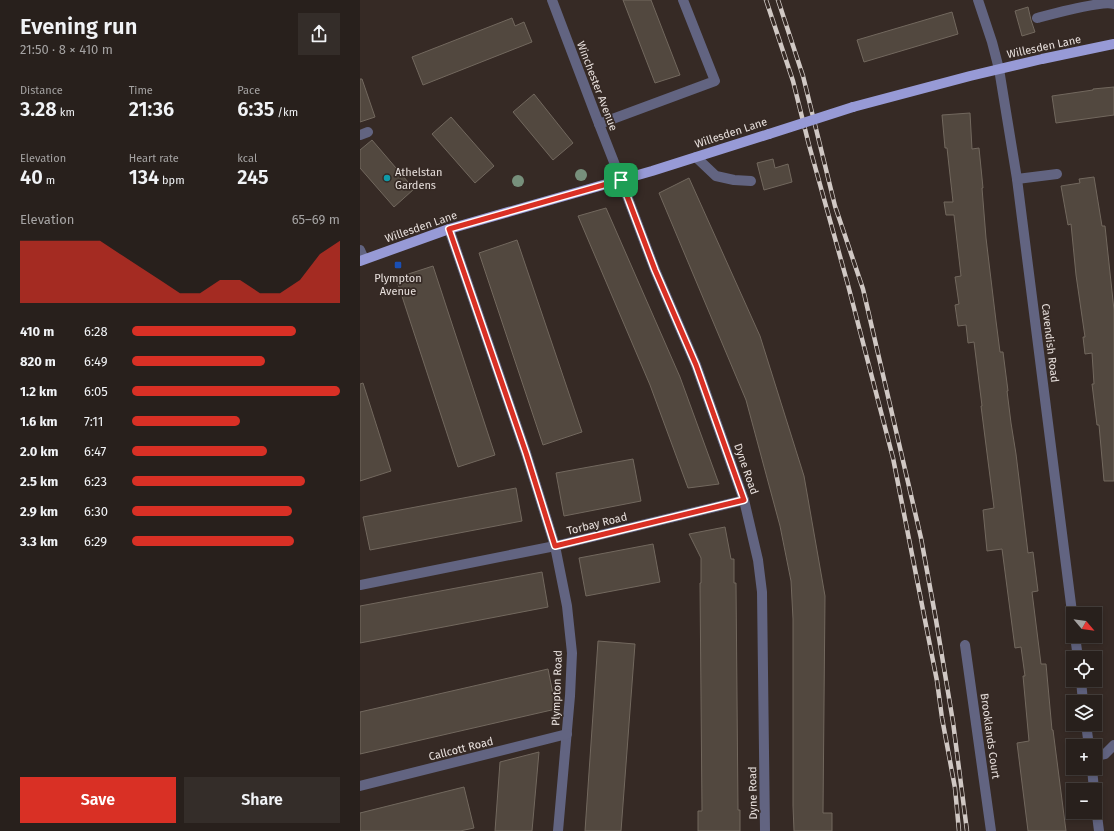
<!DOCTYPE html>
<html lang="en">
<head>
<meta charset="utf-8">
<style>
	:root { --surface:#28201c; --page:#342d29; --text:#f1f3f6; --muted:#a5a3a3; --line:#443e3b; --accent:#d93025 }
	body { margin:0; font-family:"Fira Sans",sans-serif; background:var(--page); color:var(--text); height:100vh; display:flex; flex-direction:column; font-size:15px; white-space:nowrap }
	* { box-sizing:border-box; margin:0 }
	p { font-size:13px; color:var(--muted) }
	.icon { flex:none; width:22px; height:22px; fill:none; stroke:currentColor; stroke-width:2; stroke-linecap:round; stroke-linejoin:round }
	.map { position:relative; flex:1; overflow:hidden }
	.panel { display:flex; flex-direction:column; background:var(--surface); width:360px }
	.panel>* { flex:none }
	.needle { width:26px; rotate:119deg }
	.tools { position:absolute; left:706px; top:607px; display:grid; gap:8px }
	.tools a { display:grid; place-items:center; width:36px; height:36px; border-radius:0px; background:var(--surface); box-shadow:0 2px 6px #0003,0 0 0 1px var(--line); font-size:20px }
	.pin { position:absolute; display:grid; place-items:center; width:34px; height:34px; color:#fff; margin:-17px; border-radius:8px; box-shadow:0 2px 6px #0006 }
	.round { display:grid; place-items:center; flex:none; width:42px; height:42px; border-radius:0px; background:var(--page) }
	.headline { display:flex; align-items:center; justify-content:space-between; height:68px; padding:0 20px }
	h1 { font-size:22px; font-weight:600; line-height:30px }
	.metrics { display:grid; grid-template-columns:repeat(3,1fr); gap:6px; height:68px; padding:4px 20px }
	.metrics div { display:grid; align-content:center }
	.metrics b { font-size:20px; font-weight:600 }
	.metrics small { font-size:11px; font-weight:400 }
	.metrics p { font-size:11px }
	.chart { height:112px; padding:8px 20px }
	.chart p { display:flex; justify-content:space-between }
	.chart svg { width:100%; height:72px; margin-top:4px; fill:var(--accent); opacity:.7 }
	.button { display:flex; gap:8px; margin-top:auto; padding:8px 20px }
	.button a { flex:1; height:46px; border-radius:0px; background:var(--accent); color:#fff; font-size:16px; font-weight:600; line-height:46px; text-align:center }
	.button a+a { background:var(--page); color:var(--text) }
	ul { padding:0 20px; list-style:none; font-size:13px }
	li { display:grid; grid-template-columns:64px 48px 1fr; align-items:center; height:30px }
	li i { height:10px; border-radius:5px; background:var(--accent) }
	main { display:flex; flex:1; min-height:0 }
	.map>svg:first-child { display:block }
	.building { fill:#52483f; stroke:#72685e }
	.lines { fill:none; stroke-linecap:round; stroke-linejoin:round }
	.minor { stroke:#626481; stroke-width:10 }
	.major { stroke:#979ad6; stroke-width:10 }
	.rail-casing { stroke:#d0c8c4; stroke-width:4.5 }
	.rail { stroke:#362a25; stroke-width:3; stroke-dasharray:9; stroke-linecap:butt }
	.major-bridge { stroke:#979ad6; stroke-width:10 }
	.tree { fill:#77907c }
	.route-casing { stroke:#fff; stroke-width:8 }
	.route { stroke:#d93025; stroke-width:5 }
	.culture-dot { fill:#0f9aa8; stroke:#362a25; stroke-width:1.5 }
	.transit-dot { fill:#1a4fb4; stroke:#362a25; stroke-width:1.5 }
	.labels { text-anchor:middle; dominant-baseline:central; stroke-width:3.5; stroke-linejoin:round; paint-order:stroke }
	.street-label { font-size:11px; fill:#e8e0dd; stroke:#362a25 }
	.poi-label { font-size:11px; fill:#e8e0dd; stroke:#362a25; text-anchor:start }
</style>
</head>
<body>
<main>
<section class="panel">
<div class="headline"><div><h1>Evening run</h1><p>21:50 · 8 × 410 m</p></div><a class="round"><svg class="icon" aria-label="share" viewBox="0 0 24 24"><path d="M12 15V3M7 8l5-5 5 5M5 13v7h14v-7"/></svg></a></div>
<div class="metrics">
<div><p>Distance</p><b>3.28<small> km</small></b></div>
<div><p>Time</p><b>21:36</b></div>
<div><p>Pace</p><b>6:35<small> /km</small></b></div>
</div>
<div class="metrics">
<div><p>Elevation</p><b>40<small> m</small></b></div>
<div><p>Heart rate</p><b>134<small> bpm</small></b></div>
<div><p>kcal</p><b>245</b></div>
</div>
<div class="chart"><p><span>Elevation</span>65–69 m</p>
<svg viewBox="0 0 160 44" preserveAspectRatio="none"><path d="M0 44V6L10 6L20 6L30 6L40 6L50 14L60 22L70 30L80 38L90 38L100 30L110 30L120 38L130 38L140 30L150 14L160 6V44z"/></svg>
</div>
<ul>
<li><b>410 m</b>6:28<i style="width:79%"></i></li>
<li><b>820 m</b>6:49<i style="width:64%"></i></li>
<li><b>1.2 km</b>6:05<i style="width:100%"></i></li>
<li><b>1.6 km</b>7:11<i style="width:52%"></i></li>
<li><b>2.0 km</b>6:47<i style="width:65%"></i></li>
<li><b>2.5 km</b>6:23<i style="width:83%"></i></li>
<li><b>2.9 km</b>6:30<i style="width:77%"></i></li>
<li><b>3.3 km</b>6:29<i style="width:78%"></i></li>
</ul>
<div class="button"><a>Save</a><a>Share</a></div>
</section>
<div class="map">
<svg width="754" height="831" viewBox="0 0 754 831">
	<rect width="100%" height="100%" fill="#362a25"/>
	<g class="building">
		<polygon points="263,0 291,0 320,75 295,83"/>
		<polygon points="668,7 671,20 675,32 662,36 655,11"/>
		<polygon points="592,12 598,34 504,62 497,40"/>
		<polygon points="152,18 155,26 164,22 172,42 63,85 52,57"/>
		<polygon points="0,79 2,79 15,117 0,122"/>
		<polygon points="754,87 754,115 696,123 692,96 733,90 733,89"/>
		<polygon points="174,94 213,143 193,160 153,112"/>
		<polygon points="610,113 612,149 619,148 623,188 622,188 626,238 636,321 640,352 643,352 648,391 647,391 651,423 656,454 668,553 673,552 678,591 672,592 681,664 686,664 692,730 693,730 706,831 668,831 657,743 669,741 663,676 665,676 661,647 655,648 642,549 627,551 623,510 634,508 621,406 622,406 614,342 608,343 606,325 598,326 595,305 599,304 595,277 601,276 594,215 586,215 584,202 593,202 587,148 585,148 582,115"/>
		<polygon points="91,117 134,166 115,183 72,134"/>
		<polygon points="12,140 54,189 34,207 0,168 0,150"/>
		<polygon points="413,159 415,168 428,164 432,182 404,190 397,163"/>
		<polygon points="734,177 742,226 745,226 754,310 754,481 744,481 739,425 737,425 732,384 734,384 732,353 725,354 723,337 725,337 716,275 711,224 708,225 701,186 720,183 719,179"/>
		<polygon points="329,178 400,336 444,476 465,596 463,813 472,813 472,831 434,831 433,806 433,619 431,581 420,526 386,400 299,193"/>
		<polygon points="246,208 320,377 359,484 328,488 290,385 218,216"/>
		<polygon points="157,240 222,432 183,445 119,253"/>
		<polygon points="73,266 135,455 98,467 36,278"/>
		<polygon points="3,383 31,471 0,481 0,384"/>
		<polygon points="273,459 281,501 204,516 196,473"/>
		<polygon points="156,488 162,521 10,550 3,517"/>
		<polygon points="365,527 371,559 374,559 374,583 376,583 378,810 380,810 380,831 338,831 338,811 342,811 340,583 341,583 341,558 329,534"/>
		<polygon points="293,544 300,582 226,596 219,558"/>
		<polygon points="182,572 188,607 0,643 0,606"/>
		<polygon points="238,641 275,644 261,831 225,831"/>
		<polygon points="188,669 196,709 0,754 0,712"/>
		<polygon points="179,752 172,831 135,831 140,762"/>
		<polygon points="104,787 114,828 100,831 0,831 0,813"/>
	</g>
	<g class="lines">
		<g class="minor">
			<polyline points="192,0 239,124 261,180 295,270 336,365 384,500 398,560 402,592 405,831"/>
			<polyline points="618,0 632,42 639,69 657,179 713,620"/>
			<path d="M677 18C692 14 743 0 754 4"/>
			<polyline points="239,124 355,81 323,0"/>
			<polyline points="0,135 8,132"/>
			<polyline points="336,157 356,176 374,180 391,181"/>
			<polyline points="657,179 697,174"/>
			<polyline points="89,229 166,453 195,546 207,606 212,653 210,696 198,831"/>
			<polyline points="0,250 4,259"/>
			<polyline points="0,585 195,546 384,500"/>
			<polyline points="715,636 718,658"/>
			<polyline points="605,645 631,831"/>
			<polyline points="721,680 723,702"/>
			<polyline points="726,724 729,746"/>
			<polyline points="735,756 745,754 754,745"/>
			<polyline points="732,768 734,790"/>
			<polyline points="0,786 207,734"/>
			<polyline points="735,799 739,831"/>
		</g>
		<g class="major">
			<polyline points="493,107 610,76 682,59 754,44"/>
			<polyline points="0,261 89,229 292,171 409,134"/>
		</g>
		<g class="rail-casing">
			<g id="rail">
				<polyline points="406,0 433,81 449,145 488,285 533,458 577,681 582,718 595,788 599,831"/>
				<polyline points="418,0 443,76 475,206 503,289 561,538 576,620 593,722 607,831"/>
			</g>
		</g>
		<use href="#rail" class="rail"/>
		<polyline class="major-bridge" points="409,134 493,107"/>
	</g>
	<g class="tree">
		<circle cx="221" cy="175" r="6"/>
		<circle cx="158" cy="181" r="6"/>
	</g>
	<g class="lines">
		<g class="route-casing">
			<polygon id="route" points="261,180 295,270 336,365 384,500 195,546 166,453 89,229"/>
		</g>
		<use href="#route" class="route"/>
	</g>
	<circle class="culture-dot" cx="27" cy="178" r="4"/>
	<rect class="transit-dot" x="34" y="261" width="8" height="8" rx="2"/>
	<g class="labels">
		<g class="street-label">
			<text transform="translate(684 47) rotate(-12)">Willesden Lane</text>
			<text transform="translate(237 86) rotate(69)">Winchester Avenue</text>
			<text transform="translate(371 133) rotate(-18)">Willesden Lane</text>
			<text transform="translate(61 227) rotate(-19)">Willesden Lane</text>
			<text transform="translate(690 343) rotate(83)">Cavendish Road</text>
			<text transform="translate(386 469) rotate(71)">Dyne Road</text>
			<text transform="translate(237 524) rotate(-14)">Torbay Road</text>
			<text transform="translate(197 688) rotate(-88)">Plympton Road</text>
			<text transform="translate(630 736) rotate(82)">Brooklands Court</text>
			<text transform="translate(101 749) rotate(-14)">Callcott Road</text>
			<text transform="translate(393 793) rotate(-91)">Dyne Road</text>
		</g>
		<g class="poi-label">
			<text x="35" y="172">Athelstan<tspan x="35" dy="13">Gardens</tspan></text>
			<text x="38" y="278" text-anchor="middle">Plympton<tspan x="38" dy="13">Avenue</tspan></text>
		</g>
	</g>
</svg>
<div class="tools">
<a><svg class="needle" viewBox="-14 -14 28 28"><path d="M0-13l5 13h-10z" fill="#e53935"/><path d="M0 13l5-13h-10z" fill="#a5a3a3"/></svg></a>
<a><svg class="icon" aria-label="locate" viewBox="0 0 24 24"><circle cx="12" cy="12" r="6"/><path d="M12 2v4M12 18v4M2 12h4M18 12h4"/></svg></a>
<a><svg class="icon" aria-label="layers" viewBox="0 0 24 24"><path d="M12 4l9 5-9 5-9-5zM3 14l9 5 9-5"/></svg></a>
<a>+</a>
<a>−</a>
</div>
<div class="pin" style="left:261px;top:180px;background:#1e9e55"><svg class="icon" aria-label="arrive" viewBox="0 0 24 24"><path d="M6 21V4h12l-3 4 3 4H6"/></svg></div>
</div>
</main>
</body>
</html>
